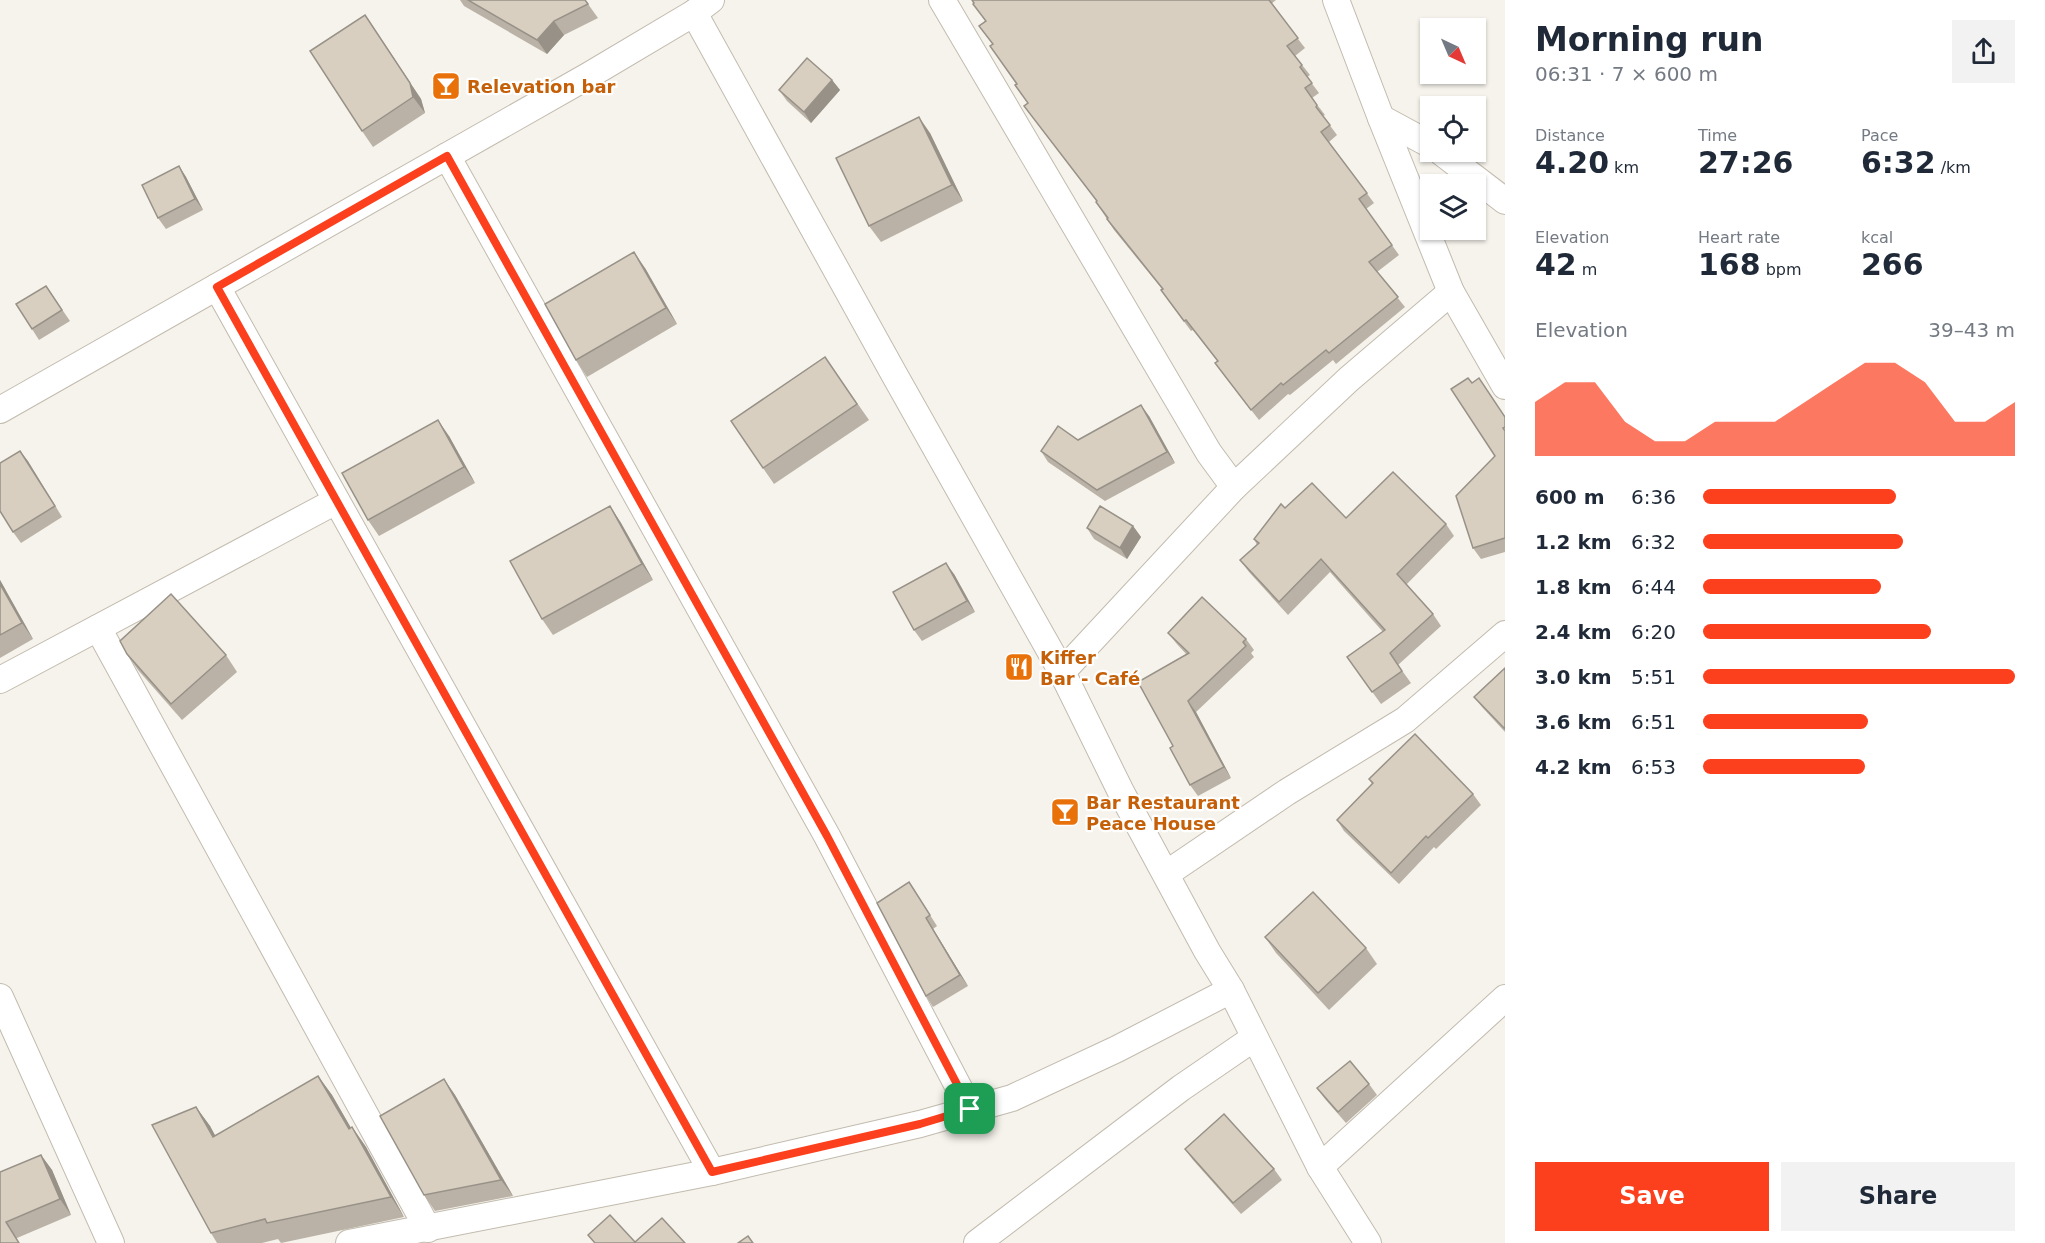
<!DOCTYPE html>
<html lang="en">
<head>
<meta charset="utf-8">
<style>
	:root { --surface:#fff; --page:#f2f2f3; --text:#1f2937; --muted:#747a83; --accent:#fc3f1d }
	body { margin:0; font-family:"DejaVu Sans",sans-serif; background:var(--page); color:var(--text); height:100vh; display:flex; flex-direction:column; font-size:22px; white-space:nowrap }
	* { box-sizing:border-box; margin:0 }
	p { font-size:20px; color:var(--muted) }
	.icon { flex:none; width:33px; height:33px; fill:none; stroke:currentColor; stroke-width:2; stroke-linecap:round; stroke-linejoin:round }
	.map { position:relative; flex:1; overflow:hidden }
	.drawer { display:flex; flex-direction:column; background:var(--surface); width:540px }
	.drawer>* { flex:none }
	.needle { width:39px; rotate:136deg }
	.controls { position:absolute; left:1420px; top:18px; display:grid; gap:12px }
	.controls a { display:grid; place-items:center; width:66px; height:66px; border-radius:0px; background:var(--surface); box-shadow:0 2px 4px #0004; font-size:30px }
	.pin { position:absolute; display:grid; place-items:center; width:51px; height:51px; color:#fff; margin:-26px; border-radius:12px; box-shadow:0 3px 9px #0006 }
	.round { display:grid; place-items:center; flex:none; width:63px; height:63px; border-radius:0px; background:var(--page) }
	.head { display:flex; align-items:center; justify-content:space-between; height:102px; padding:0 30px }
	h1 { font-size:33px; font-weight:800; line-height:45px }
	.figures { display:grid; grid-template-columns:repeat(3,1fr); gap:9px; height:102px; padding:6px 30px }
	.figures div { display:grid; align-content:center }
	.figures b { font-size:30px; font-weight:800 }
	.figures small { font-size:16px; font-weight:400 }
	.figures p { font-size:16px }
	.chart { height:168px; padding:12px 30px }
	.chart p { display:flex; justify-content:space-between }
	.chart svg { width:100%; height:108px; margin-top:6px; fill:var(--accent); opacity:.7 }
	.action { display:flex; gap:12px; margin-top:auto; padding:12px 30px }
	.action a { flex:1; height:69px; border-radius:0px; background:var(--accent); color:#fff; font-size:24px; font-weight:800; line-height:69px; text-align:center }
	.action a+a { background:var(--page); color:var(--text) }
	ul { padding:0 30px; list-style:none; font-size:20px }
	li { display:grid; grid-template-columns:96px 72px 1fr; align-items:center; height:45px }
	li i { height:15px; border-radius:8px; background:var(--accent) }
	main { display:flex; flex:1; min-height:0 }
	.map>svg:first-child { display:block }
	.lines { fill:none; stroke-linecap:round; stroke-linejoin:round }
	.street-casing { stroke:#c2bbae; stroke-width:28 }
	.street { stroke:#fff; stroke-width:26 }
	.wall { fill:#bab2a6 }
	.shaded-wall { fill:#979187 }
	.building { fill:#d8cfc1; stroke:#979187; stroke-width:1.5 }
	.route-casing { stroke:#fff; stroke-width:12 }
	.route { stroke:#fc3f1d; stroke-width:8 }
	.labels { text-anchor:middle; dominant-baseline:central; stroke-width:4.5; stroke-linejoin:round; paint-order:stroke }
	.food-label { font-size:18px; font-weight:bold; fill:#c56008; stroke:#fff; text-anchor:start }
</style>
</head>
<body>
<main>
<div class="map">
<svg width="1505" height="1243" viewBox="0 0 1505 1243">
	<rect width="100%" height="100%" fill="#f6f3ec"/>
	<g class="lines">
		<g class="street-casing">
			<g id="street">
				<polyline points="942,0 1209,453 1234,487"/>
				<polyline points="1336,0 1381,118 1451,292 1505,386"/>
				<polyline points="694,13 894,374 1062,672"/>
				<polyline points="1381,118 1431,145"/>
				<polyline points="1441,152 1505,201"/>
				<polyline points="447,156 827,836 970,1109"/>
				<polyline points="217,287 712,1172"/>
				<polyline points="0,410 588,76 694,13 711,0"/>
				<polyline points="98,628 428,1229"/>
				<polyline points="0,680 336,501"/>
				<polyline points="1166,874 1287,792 1405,720 1505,634"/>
				<polyline points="0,997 111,1243"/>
				<polyline points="1320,1167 1505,998"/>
				<polyline points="349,1243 712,1172 920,1124 1012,1098 1117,1049 1231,990"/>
				<polyline points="977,1243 1181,1088 1254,1038"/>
				<polyline points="1368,1243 1320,1167 1231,990 1207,951 1121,792 1062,672 1234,487 1349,379 1451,292"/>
			</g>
		</g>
		<use href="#street" class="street"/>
	</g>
	<g class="wall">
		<polygon points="460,0 585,0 588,4 598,18 564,35 547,54 464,6"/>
		<polygon points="972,0 1276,0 1271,4 1305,48 1295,56 1310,75 1307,77 1319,93 1312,98 1325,115 1323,116 1337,135 1329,142 1374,203 1366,209 1399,255 1377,272 1405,307 1336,364 1333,360 1290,395 1288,394 1259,420 1222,373 1215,363 1217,361 1193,330 1191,331 1168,300 1162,289 1114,230 1096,202 1097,201 1024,106 1028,103 1015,85 1017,84 993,45 979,26 985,21"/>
		<polygon points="365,15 421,99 425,113 373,147 362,131"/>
		<polygon points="832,80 840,90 811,123 787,101 779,90"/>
		<polygon points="930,133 963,201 881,242 869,226"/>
		<polygon points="179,166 186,177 203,210 166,229 158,218"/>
		<polygon points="645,268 677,324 587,377 576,360"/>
		<polygon points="46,286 70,321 39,340 32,329"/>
		<polygon points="825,357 869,420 774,484 731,421"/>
		<polygon points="1472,383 1505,416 1505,552 1481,559 1473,548 1495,456"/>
		<polygon points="1149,416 1175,463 1105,501 1048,462 1041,451 1078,440"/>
		<polygon points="449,436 475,483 379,536 368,520"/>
		<polygon points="20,451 62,517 21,543 13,532"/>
		<polygon points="610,506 621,523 653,580 553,635 542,619"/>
		<polygon points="1285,508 1346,518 1446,524 1454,536 1406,585 1433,614 1441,626 1398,665 1411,683 1381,704 1347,657 1383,632 1330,572 1288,615 1249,572 1240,560 1257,545 1254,539"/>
		<polygon points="1133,526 1141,537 1127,559 1094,539 1087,528"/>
		<polygon points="954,574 975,612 922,641 914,630"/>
		<polygon points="0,580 33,639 0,658"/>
		<polygon points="1168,633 1246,639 1254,650 1251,653 1254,657 1196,712 1231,778 1198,796 1190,785 1173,746 1187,655 1176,643"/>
		<polygon points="127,654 226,655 237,672 182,720 138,670"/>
		<polygon points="1505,668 1505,732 1482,707 1474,697"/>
		<polygon points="1369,779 1473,794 1481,805 1436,849 1434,847 1399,884 1344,831 1337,820 1372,784"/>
		<polygon points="909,882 937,926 933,929 968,986 933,1007 926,996"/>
		<polygon points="1265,937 1366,948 1377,964 1329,1010 1276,953"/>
		<polygon points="318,1076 332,1095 351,1128 352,1127 366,1147 404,1217 281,1243 278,1239 262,1243 217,1243 211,1233 196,1107 210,1126 215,1136"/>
		<polygon points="444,1079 455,1095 513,1196 435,1211 424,1195"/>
		<polygon points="1369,1084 1377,1095 1346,1123 1325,1099 1317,1088"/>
		<polygon points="1185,1149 1274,1169 1282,1180 1241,1214 1193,1160"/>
		<polygon points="41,1155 52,1170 71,1215 17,1238 0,1243 0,1172"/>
	</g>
	<g class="shaded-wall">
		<polygon points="365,15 421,99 425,113 413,97"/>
		<polygon points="554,21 564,35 547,54 537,40"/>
		<polygon points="832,80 840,90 811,123 804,112"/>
		<polygon points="919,117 930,133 963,201 952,185"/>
		<polygon points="179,166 186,177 203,210 195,199"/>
		<polygon points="634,252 645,268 677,324 666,308"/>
		<polygon points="1141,405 1149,416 1175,463 1167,452"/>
		<polygon points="438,420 449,436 475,483 464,467"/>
		<polygon points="20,451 28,461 62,517"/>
		<polygon points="610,506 621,523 653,580 642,564"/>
		<polygon points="1133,526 1141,537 1127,559 1120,548"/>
		<polygon points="946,563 954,574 975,612 967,601"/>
		<polygon points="0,580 33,639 22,623 0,584"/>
		<polygon points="1188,701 1196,712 1231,778 1224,767"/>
		<polygon points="926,918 933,929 968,986 960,975"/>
		<polygon points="318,1076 332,1095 363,1149 349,1129"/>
		<polygon points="444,1079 455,1095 513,1196 501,1180"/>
		<polygon points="196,1107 210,1126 227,1157 213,1137"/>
		<polygon points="352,1127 366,1147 404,1217 391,1197"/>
		<polygon points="41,1155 52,1170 71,1215 60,1199"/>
	</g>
	<g class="building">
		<polygon points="468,0 585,0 588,4 554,21 537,40"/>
		<polygon points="972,0 1269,0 1298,38 1287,46 1302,65 1300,67 1312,83 1305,88 1317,105 1316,107 1330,125 1321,132 1367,193 1359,199 1392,245 1369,262 1398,297 1329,353 1326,350 1283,385 1281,383 1251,410 1215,363 1218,361 1186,320 1184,321 1161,290 1163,289 1107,219 1108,218 1096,202 1097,201 1024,106 1028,103 1015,85 1017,84 990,46 993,44 979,26 986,21 973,4 974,3"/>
		<polygon points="365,15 410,83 413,97 362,131 310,51"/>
		<polygon points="807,58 832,80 804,112 779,90"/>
		<polygon points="919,117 952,185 869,226 836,158"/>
		<polygon points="179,166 195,199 158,218 142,185"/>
		<polygon points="634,252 666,308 576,360 545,304"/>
		<polygon points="46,286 62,310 32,329 16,304"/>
		<polygon points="825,357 857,404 763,468 731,421"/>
		<polygon points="1468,378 1472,383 1479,378 1505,417 1505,427 1503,428 1505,431 1505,538 1473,548 1456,496 1495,456 1451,389"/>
		<polygon points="1141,405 1167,452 1097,490 1041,451 1058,426 1078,440"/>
		<polygon points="438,420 464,467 368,520 342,473"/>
		<polygon points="20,451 55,506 13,532 0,511 0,463"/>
		<polygon points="1393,472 1446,524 1397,574 1433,614 1390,653 1402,671 1372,692 1347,657 1385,630 1321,559 1279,602 1240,560 1259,543 1254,539 1281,504 1285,508 1312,483 1346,518"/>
		<polygon points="610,506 642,564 542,619 510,561"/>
		<polygon points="1100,506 1133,526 1120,548 1087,528"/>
		<polygon points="946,563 967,601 914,630 893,592"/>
		<polygon points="0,584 22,623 0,635"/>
		<polygon points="171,594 226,655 171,704 127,654 120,641"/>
		<polygon points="1202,597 1246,639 1243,642 1246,646 1188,701 1224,767 1190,785 1170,748 1173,746 1138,682 1189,653 1168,633"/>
		<polygon points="1505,668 1505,729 1474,697"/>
		<polygon points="1415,734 1473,794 1428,838 1426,836 1391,873 1337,820 1373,783 1369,779"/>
		<polygon points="909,882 930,915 926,918 960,975 926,996 877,903"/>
		<polygon points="1313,892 1366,948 1318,993 1265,937"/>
		<polygon points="1350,1061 1369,1084 1338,1112 1317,1088"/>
		<polygon points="318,1076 349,1129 352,1127 391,1197 267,1223 265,1219 211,1233 152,1125 196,1107 213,1137"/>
		<polygon points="444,1079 501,1180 424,1195 380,1116"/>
		<polygon points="1224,1114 1274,1169 1233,1203 1185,1149"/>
		<polygon points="41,1155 60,1199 6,1222 19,1243 0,1243 0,1172"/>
		<polygon points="610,1215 635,1242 662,1218 685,1243 595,1243 588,1235"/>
		<polygon points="748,1236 753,1243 738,1243"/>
	</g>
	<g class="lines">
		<g class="route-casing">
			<polygon id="route" points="447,156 827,836 970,1109 920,1124 712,1172 217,287"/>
		</g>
		<use href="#route" class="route"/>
	</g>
	<defs>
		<g id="bar-square" transform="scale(1.5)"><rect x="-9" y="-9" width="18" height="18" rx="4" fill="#e8710a" stroke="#fff"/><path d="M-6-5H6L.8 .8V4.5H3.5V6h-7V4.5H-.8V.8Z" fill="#fff"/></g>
		<g id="restaurant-square" transform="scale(1.5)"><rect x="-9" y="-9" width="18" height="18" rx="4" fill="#e8710a" stroke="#fff"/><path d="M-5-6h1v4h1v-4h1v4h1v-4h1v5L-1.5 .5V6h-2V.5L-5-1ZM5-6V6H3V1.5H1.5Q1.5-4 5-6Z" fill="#fff"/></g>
	</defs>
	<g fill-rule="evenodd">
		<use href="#bar-square" x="446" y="86"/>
		<use href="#restaurant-square" x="1019" y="667"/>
		<use href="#bar-square" x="1065" y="812"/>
	</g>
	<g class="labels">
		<g class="food-label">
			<text x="467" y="86">Relevation bar</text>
			<text x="1040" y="657">Kiffer<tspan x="1040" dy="21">Bar - Café</tspan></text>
			<text x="1086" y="802">Bar Restaurant<tspan x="1086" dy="21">Peace House</tspan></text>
		</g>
	</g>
</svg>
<div class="controls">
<a><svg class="needle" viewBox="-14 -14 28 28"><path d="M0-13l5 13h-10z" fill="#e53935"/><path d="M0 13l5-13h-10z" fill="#747a83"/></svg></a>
<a><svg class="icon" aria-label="locate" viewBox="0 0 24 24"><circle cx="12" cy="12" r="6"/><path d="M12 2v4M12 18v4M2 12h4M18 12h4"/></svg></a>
<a><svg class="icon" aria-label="layers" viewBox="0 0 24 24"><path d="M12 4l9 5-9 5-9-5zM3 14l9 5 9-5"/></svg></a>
</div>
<div class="pin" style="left:970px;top:1109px;background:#1e9e55"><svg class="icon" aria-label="arrive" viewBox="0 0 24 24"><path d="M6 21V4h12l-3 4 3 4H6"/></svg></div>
</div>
<section class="drawer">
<div class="head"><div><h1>Morning run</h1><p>06:31 · 7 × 600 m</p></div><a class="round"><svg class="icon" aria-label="share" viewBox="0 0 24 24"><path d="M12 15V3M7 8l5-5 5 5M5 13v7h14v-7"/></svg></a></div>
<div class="figures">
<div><p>Distance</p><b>4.20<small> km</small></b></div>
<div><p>Time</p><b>27:26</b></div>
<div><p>Pace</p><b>6:32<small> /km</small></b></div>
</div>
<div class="figures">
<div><p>Elevation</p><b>42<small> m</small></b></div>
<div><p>Heart rate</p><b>168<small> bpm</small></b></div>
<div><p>kcal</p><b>266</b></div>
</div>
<div class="chart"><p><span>Elevation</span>39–43 m</p>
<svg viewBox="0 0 160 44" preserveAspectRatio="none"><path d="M0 44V22L10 14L20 14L30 30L40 38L50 38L60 30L70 30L80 30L90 22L100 14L110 6L120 6L130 14L140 30L150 30L160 22V44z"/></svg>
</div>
<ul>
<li><b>600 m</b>6:36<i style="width:62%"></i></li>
<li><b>1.2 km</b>6:32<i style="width:64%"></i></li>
<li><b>1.8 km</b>6:44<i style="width:57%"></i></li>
<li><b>2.4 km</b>6:20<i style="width:73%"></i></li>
<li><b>3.0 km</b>5:51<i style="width:100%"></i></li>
<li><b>3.6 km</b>6:51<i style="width:53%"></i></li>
<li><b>4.2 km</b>6:53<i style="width:52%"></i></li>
</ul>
<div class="action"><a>Save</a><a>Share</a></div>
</section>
</main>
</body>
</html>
